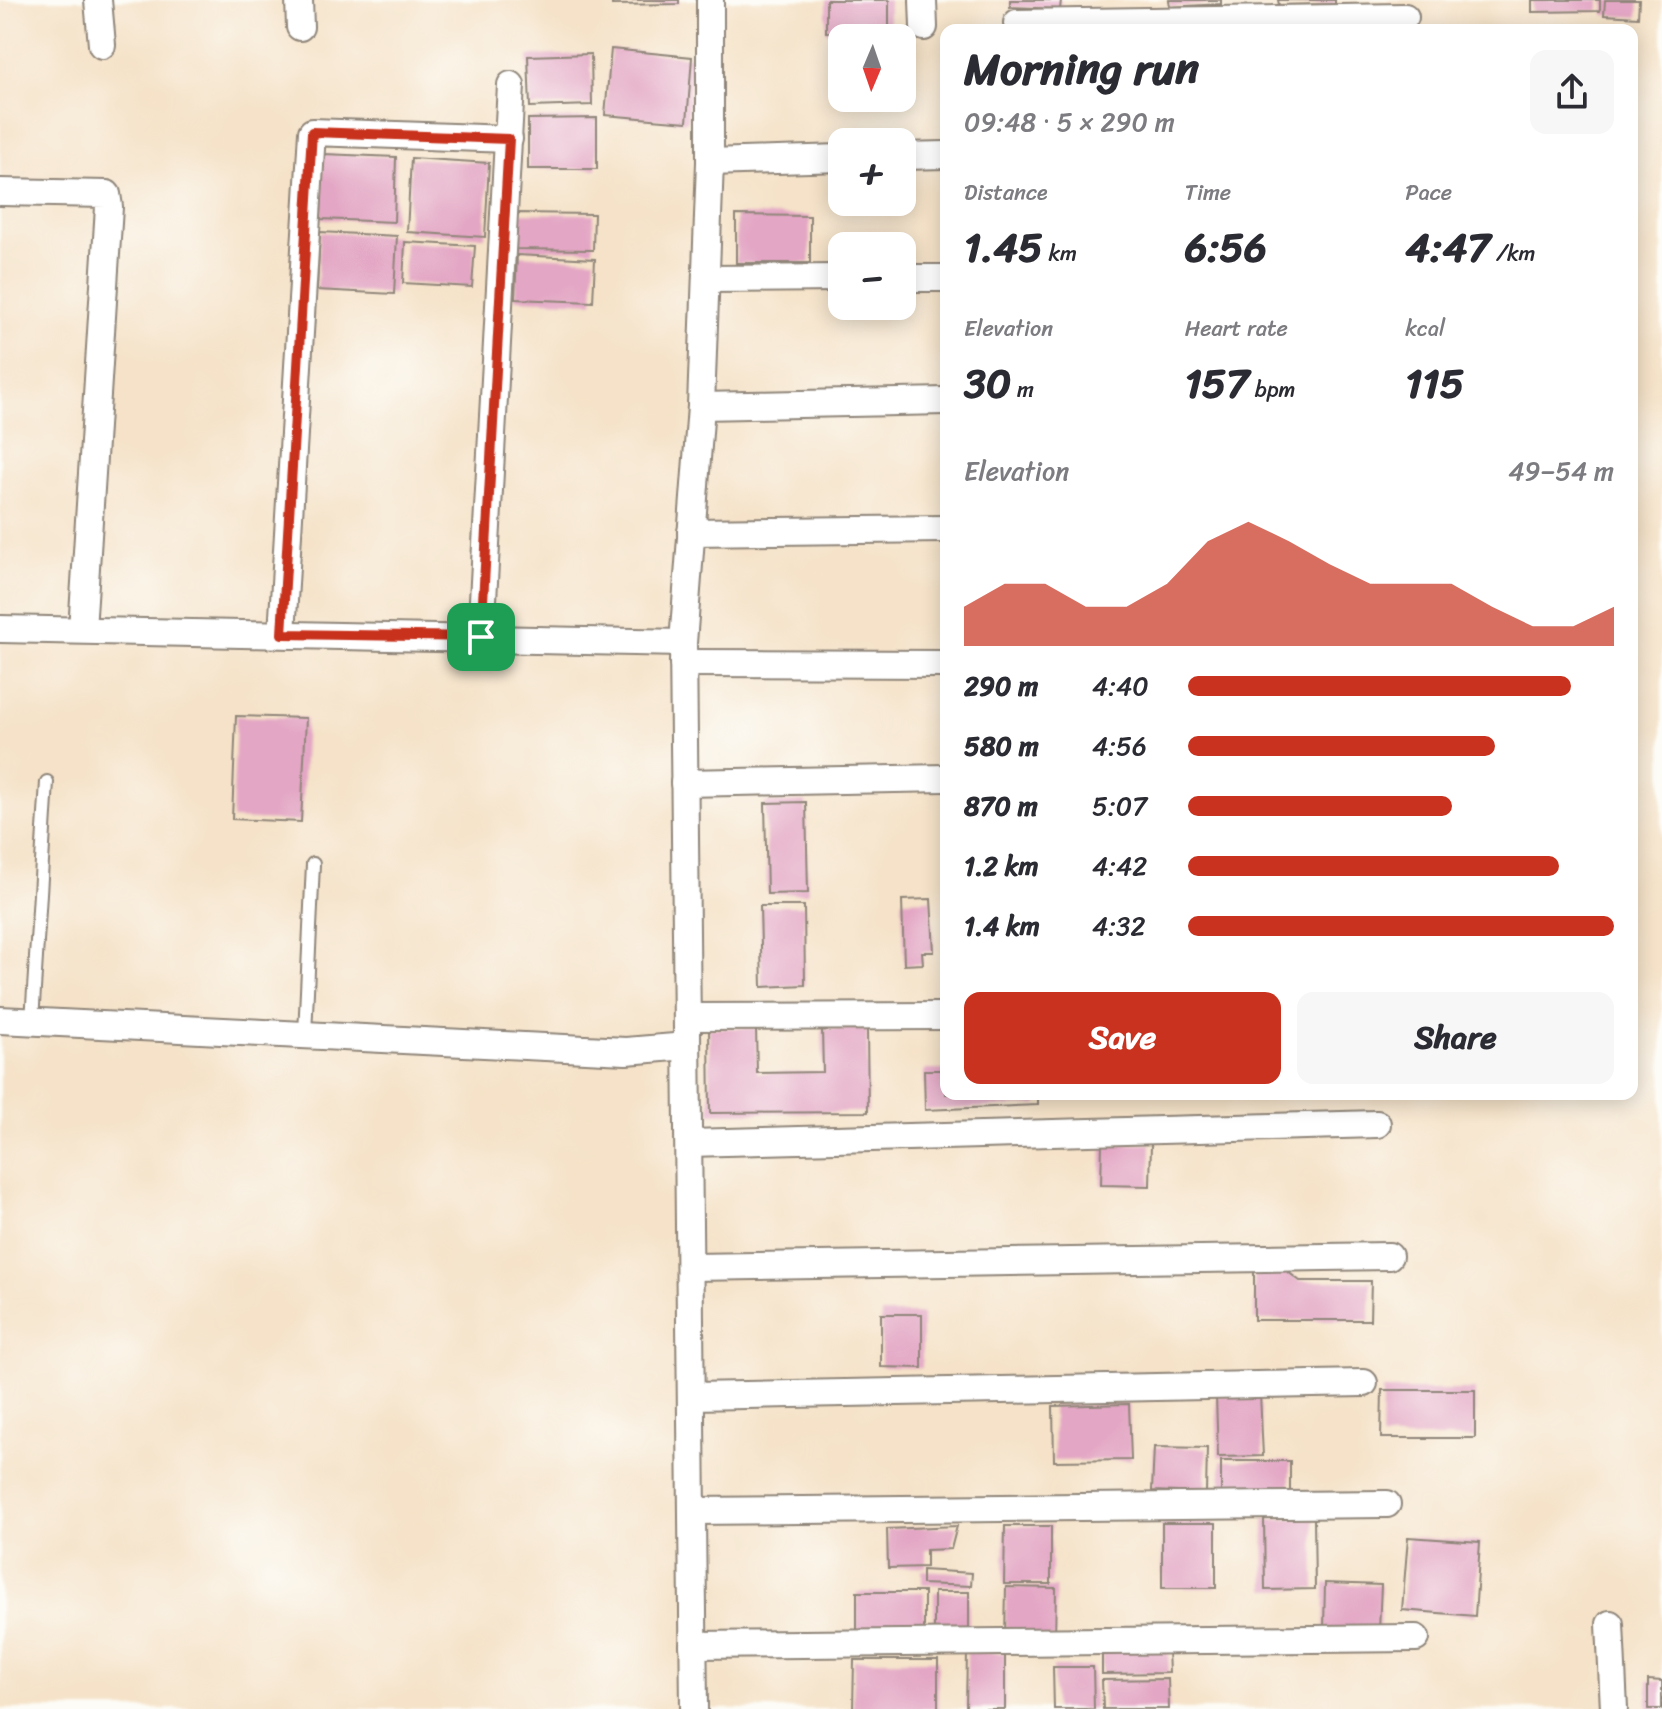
<!DOCTYPE html>
<html lang="en">
<head>
<meta charset="utf-8">
<style>
	:root { --surface:#fff; --page:#f7f7f7; --text:#2b2b33; --muted:#7c7c81; --accent:#c8321e }
	body { margin:0; font-family:Sriracha,sans-serif; background:var(--page); color:var(--text); height:100vh; display:flex; flex-direction:column; font-size:30px; white-space:nowrap }
	* { box-sizing:border-box; margin:0 }
	p { font-size:26px; color:var(--muted) }
	.icon { flex:none; width:44px; height:44px; fill:none; stroke:currentColor; stroke-width:2; stroke-linecap:round; stroke-linejoin:round }
	.map { position:relative; flex:1; overflow:hidden }
	.details { position:absolute; left:940px; top:24px; width:698px; height:1076px; display:flex; flex-direction:column; background:var(--surface); border-radius:16px; box-shadow:0 4px 20px #0003 }
	.details>* { flex:none }
	.needle { width:52px; rotate:182deg }
	.fabs { position:absolute; left:828px; top:24px; display:grid; gap:16px }
	.fabs a { display:grid; place-items:center; width:88px; height:88px; border-radius:16px; background:var(--surface); box-shadow:0 4px 20px #0003; font-size:40px }
	.pin { position:absolute; display:grid; place-items:center; width:68px; height:68px; color:#fff; margin:-34px; border-radius:16px; box-shadow:0 4px 12px #0006 }
	.round { display:grid; place-items:center; flex:none; width:84px; height:84px; border-radius:16px; background:var(--page) }
	.headline { display:flex; align-items:center; justify-content:space-between; height:136px; padding:0 24px }
	h1 { font-size:44px; font-weight:800; line-height:60px }
	.metrics { display:grid; grid-template-columns:repeat(3,1fr); gap:12px; height:136px; padding:8px 24px }
	.metrics div { display:grid; align-content:center }
	.metrics b { font-size:40px; font-weight:800 }
	.metrics small { font-size:22px; font-weight:400 }
	.metrics p { font-size:22px }
	.chart { height:224px; padding:16px 24px }
	.chart p { display:flex; justify-content:space-between }
	.chart svg { width:100%; height:144px; margin-top:8px; fill:var(--accent); opacity:.7 }
	.button { display:flex; gap:16px; margin-top:auto; padding:16px 24px }
	.button a { flex:1; height:92px; border-radius:16px; background:var(--accent); color:#fff; font-size:32px; font-weight:800; line-height:92px; text-align:center }
	.button a+a { background:var(--page); color:var(--text) }
	ul { padding:0 24px; list-style:none; font-size:26px }
	li { display:grid; grid-template-columns:128px 96px 1fr; align-items:center; height:60px }
	li i { height:20px; border-radius:10px; background:var(--accent) }
	.map>svg:first-child { display:block }
	.building { fill:#e3a6c4 }
	.lines { fill:none; stroke-linecap:round; stroke-linejoin:round }
	.lane-casing { stroke:#90867a; stroke-width:16 }
	.street-casing { stroke:#90867a; stroke-width:30 }
	.lane { stroke:#fff; stroke-width:12 }
	.street { stroke:#fff; stroke-width:26 }
	.route-casing { stroke:#fff; stroke-width:16 }
	.route { stroke:#c8321e; stroke-width:10 }
</style>
</head>
<body>
<div class="map">
<svg width="1662" height="1709" viewBox="0 0 1662 1709">
	<rect width="100%" height="100%" fill="#fdfcf7"/>
	<filter id="ink" filterUnits="userSpaceOnUse"><feTurbulence type="fractalNoise" baseFrequency=".0125" numOctaves="2"/><feDisplacementMap in="SourceGraphic" scale="16" xChannelSelector="R" yChannelSelector="G"/><feConvolveMatrix kernelMatrix="1 2 1 2 8 2 1 2 1" color-interpolation-filters="sRGB"/></filter>
	<filter id="wash" filterUnits="userSpaceOnUse"><feTurbulence type="fractalNoise" baseFrequency=".006" numOctaves="4" result="noise"/><feDisplacementMap in="SourceGraphic" scale="32" xChannelSelector="R" yChannelSelector="G"/><feGaussianBlur stdDeviation="1.8" result="paint"/><feColorMatrix in="noise" values="0 0 0 0 0 0 0 0 0 0 0 0 0 0 0 0 0 1.4 0 .05"/><feComposite in="paint" operator="in"/></filter>
	<g filter="url(#wash)">
		<rect width="100%" height="100%" fill="#f5e2c8"/>
		<g id="blocks">
			<g class="building">
				<polygon points="612,0 679,0 679,4 612,5"/>
				<polygon points="826,0 889,0 889,33 826,32"/>
				<polygon points="1010,0 1061,0 1060,9 1010,7"/>
				<polygon points="1169,0 1221,0 1221,4 1170,7"/>
				<polygon points="1278,0 1335,0 1335,4 1279,5"/>
				<polygon points="1532,0 1600,0 1600,11 1532,12"/>
				<polygon points="1605,0 1639,0 1638,17 1604,15"/>
				<polygon points="611,49 692,57 687,122 605,115"/>
				<polygon points="591,54 592,105 530,107 528,56"/>
				<polygon points="597,118 597,169 528,169 528,119"/>
				<polygon points="323,154 396,157 394,222 321,219"/>
				<polygon points="411,158 489,163 485,237 407,232"/>
				<polygon points="516,213 594,214 593,250 515,249"/>
				<polygon points="736,215 810,216 810,263 736,263"/>
				<polygon points="320,232 397,236 394,294 317,290"/>
				<polygon points="405,242 475,246 472,287 403,283"/>
				<polygon points="517,255 595,259 593,302 515,299"/>
				<polygon points="236,716 306,718 301,822 232,819"/>
				<polygon points="806,802 808,893 767,894 765,803"/>
				<polygon points="931,899 934,952 922,952 923,964 904,965 902,900"/>
				<polygon points="760,906 804,906 805,985 762,987"/>
				<polygon points="709,1028 756,1028 757,1073 823,1072 822,1029 867,1028 868,1112 710,1113"/>
				<polygon points="924,1070 946,1070 946,1094 1038,1094 1038,1105 925,1110"/>
				<polygon points="1102,1143 1151,1144 1150,1186 1101,1185"/>
				<polygon points="1254,1269 1284,1269 1300,1281 1371,1281 1370,1320 1254,1320"/>
				<polygon points="881,1314 922,1314 922,1368 881,1367"/>
				<polygon points="1382,1390 1475,1390 1475,1438 1381,1438"/>
				<polygon points="1260,1394 1263,1456 1218,1457 1216,1396"/>
				<polygon points="1129,1404 1131,1460 1054,1461 1053,1406"/>
				<polygon points="1154,1447 1207,1448 1206,1493 1152,1491"/>
				<rect x="1221" y="1461" width="69" height="37"/>
				<polygon points="1314,1518 1315,1589 1265,1590 1264,1519"/>
				<rect x="1162" y="1523" width="54" height="65"/>
				<polygon points="957,1526 951,1549 926,1550 926,1567 888,1568 887,1529"/>
				<polygon points="1005,1526 1051,1526 1051,1584 1004,1584"/>
				<polygon points="1408,1537 1480,1542 1475,1616 1402,1610"/>
				<polygon points="922,1570 972,1573 971,1586 922,1584"/>
				<polygon points="1325,1583 1381,1585 1379,1630 1324,1629"/>
				<polygon points="1006,1587 1056,1588 1055,1638 1005,1637"/>
				<rect x="857" y="1592" width="67" height="46"/>
				<polygon points="934,1592 969,1592 969,1634 934,1633"/>
				<polygon points="1102,1649 1168,1649 1169,1673 1102,1674"/>
				<polygon points="967,1652 1005,1653 1005,1709 966,1709"/>
				<polygon points="854,1660 938,1660 938,1709 853,1709"/>
				<polygon points="1053,1667 1093,1667 1094,1709 1054,1709"/>
				<polygon points="1168,1679 1169,1709 1103,1709 1102,1680"/>
				<polygon points="1648,1680 1662,1681 1662,1709 1648,1709"/>
			</g>
		</g>
	</g>
	<g filter="url(#ink)">
		<use href="#blocks" fill-opacity="0" stroke="#90867a" stroke-width="2"/>
		<g class="lines">
			<g class="lane-casing">
				<g id="lane">
					<polyline points="32,1021 47,782"/>
					<polyline points="305,1034 313,864"/>
				</g>
			</g>
			<g class="street-casing">
				<g id="street">
					<polyline points="98,0 102,45"/>
					<polyline points="299,0 300,27"/>
					<polyline points="923,0 924,27"/>
					<polyline points="1017,23 1405,17"/>
					<polyline points="902,156 946,155"/>
					<polyline points="710,162 842,158"/>
					<polyline points="0,192 107,194 109,207 82,630"/>
					<polyline points="902,278 946,278"/>
					<polyline points="706,279 842,278"/>
					<polyline points="701,406 946,401"/>
					<polyline points="691,532 946,529"/>
					<polyline points="0,629 683,643"/>
					<polyline points="282,634 312,132 509,139"/>
					<polyline points="481,637 511,85"/>
					<polyline points="683,663 946,664"/>
					<polyline points="684,783 946,778"/>
					<polyline points="687,1017 946,1016"/>
					<polyline points="0,1020 626,1051 687,1046"/>
					<polyline points="689,1143 1377,1124"/>
					<polyline points="692,1267 1389,1256"/>
					<polyline points="692,1396 1364,1383"/>
					<polyline points="692,1511 1387,1504"/>
					<polyline points="1610,1624 1614,1709"/>
					<polyline points="693,1645 1416,1638"/>
					<polyline points="694,1709 683,643 701,406 710,162 710,0"/>
				</g>
			</g>
			<use href="#lane" class="lane"/>
			<use href="#street" class="street"/>
		</g>
	</g>
	<g class="lines" filter="url(#ink)">
		<g class="route-casing">
			<polygon id="route" points="312,132 509,139 481,637 282,634"/>
		</g>
		<use href="#route" class="route"/>
	</g>
</svg>
<div class="fabs">
<a><svg class="needle" viewBox="-14 -14 28 28"><path d="M0-13l5 13h-10z" fill="#e53935"/><path d="M0 13l5-13h-10z" fill="#7c7c81"/></svg></a>
<a>+</a>
<a>−</a>
</div>
<div class="pin" style="left:481px;top:637px;background:#1e9e55"><svg class="icon" aria-label="arrive" viewBox="0 0 24 24"><path d="M6 21V4h12l-3 4 3 4H6"/></svg></div>
<section class="details">
<div class="headline"><div><h1>Morning run</h1><p>09:48 · 5 × 290 m</p></div><a class="round"><svg class="icon" aria-label="share" viewBox="0 0 24 24"><path d="M12 15V3M7 8l5-5 5 5M5 13v7h14v-7"/></svg></a></div>
<div class="metrics">
<div><p>Distance</p><b>1.45<small> km</small></b></div>
<div><p>Time</p><b>6:56</b></div>
<div><p>Pace</p><b>4:47<small> /km</small></b></div>
</div>
<div class="metrics">
<div><p>Elevation</p><b>30<small> m</small></b></div>
<div><p>Heart rate</p><b>157<small> bpm</small></b></div>
<div><p>kcal</p><b>115</b></div>
</div>
<div class="chart"><p><span>Elevation</span>49–54 m</p>
<svg viewBox="0 0 160 44" preserveAspectRatio="none"><path d="M0 44V32L10 25L20 25L30 32L40 32L50 25L60 12L70 6L80 12L90 19L100 25L110 25L120 25L130 32L140 38L150 38L160 32V44z"/></svg>
</div>
<ul>
<li><b>290 m</b>4:40<i style="width:90%"></i></li>
<li><b>580 m</b>4:56<i style="width:72%"></i></li>
<li><b>870 m</b>5:07<i style="width:62%"></i></li>
<li><b>1.2 km</b>4:42<i style="width:87%"></i></li>
<li><b>1.4 km</b>4:32<i style="width:100%"></i></li>
</ul>
<div class="button"><a>Save</a><a>Share</a></div>
</section>
</div>
</body>
</html>
